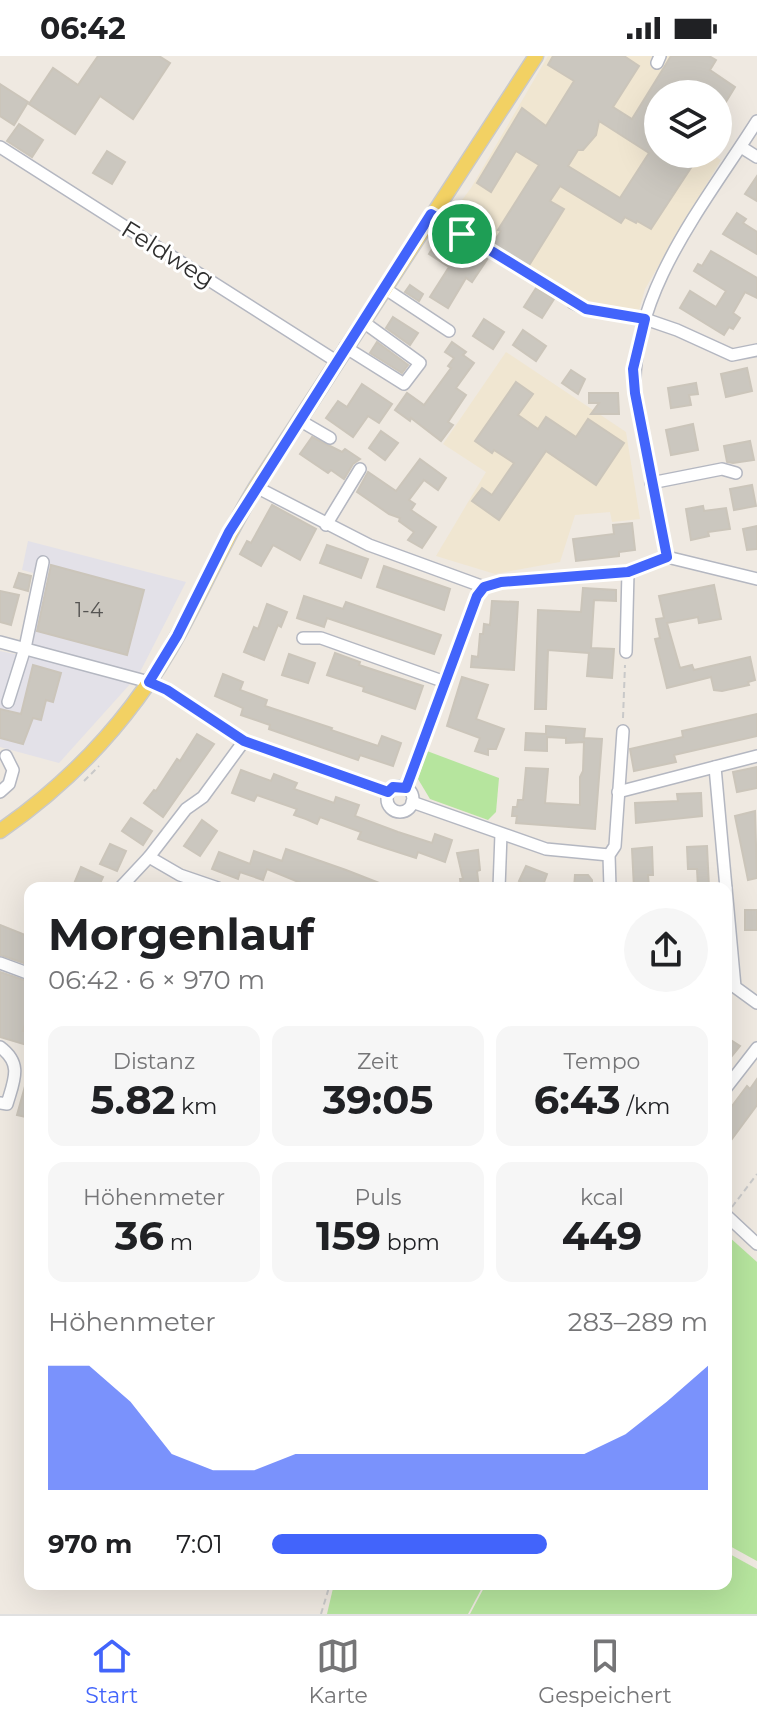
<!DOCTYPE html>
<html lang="de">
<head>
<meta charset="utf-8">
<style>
	:root { --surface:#fff; --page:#f6f6f6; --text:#202124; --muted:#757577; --line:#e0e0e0; --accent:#4264fb }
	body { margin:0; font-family:Montserrat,sans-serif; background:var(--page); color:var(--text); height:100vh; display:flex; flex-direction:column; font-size:30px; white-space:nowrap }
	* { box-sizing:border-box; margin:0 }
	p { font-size:26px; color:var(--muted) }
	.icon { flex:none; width:44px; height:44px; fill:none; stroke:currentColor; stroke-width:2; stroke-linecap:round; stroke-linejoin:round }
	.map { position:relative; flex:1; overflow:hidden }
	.panel { position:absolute; left:24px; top:826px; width:708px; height:708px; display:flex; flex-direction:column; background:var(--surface); border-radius:16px; box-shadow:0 8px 32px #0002 }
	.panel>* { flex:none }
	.controls { position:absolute; left:644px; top:24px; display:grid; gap:16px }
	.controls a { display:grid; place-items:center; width:88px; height:88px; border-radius:50%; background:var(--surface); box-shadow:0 8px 32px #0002; font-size:40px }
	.pin { position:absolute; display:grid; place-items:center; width:68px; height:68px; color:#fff; margin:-34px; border:4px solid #fff; border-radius:50%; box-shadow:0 2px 8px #0007 }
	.round { display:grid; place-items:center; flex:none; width:84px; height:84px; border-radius:42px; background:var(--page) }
	.summary { display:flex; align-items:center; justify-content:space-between; height:136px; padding:0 24px }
	h1 { font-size:44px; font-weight:700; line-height:60px }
	.metrics { display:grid; grid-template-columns:repeat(3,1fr); gap:12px; height:136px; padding:8px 24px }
	.metrics div { display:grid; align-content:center; border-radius:16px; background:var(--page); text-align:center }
	.metrics b { font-size:40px; font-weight:700 }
	.metrics small { font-size:22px; font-weight:400 }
	.metrics p { font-size:22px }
	.chart { height:224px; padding:16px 24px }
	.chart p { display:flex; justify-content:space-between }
	.chart svg { width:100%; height:144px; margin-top:8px; fill:var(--accent); opacity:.7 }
	ul { padding:0 24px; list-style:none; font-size:26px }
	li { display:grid; grid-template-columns:128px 96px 1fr; align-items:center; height:60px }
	li i { height:20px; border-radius:10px; background:var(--accent) }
	.status { display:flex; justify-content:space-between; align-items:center; height:56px; padding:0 40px; background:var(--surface); direction:ltr }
	.status svg { height:22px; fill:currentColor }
	.menu { display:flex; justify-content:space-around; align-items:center; height:112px; border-top:2px solid var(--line); background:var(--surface); font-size:22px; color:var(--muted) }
	.menu a { display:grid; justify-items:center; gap:4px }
	.menu .selected { color:var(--accent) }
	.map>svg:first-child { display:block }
	.industrial { fill:#e3e1e8 }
	.education { fill:#f0e6d1 }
	.green { fill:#b6e59e }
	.building { fill:#cbc7bf; stroke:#cbc5ba; stroke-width:2; fill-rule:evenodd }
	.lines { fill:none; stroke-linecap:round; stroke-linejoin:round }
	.minor-casing { stroke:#b4b7c1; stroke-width:14 }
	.major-casing { stroke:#c9c9c9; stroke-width:17 }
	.path { stroke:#c9c9c9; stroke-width:2; stroke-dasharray:6 4; stroke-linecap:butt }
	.minor { stroke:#fff; stroke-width:11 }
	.major { stroke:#f2d163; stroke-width:14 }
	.route-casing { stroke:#fff; stroke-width:16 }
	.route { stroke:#4264fb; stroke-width:10 }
	.labels { text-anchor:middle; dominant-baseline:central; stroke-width:6; stroke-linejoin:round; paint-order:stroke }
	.number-label { font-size:20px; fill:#555452 }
	.street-label { font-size:24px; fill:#2e2e2e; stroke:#fff }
</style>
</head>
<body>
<div class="status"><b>06:42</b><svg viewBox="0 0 49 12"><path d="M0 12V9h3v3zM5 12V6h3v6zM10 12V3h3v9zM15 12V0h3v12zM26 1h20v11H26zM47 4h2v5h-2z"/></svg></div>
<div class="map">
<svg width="757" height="1558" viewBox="0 0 757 1558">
	<rect width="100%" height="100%" fill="#efe9e1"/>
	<polygon class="industrial" points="28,485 186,526 139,618 59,707 0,691 0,595 19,599 37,518 22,514"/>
	<g class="education">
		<polygon points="548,0 671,0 638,52 658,65 658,98 712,98 721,104 645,233 638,258 587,251 447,164 471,132"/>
		<polygon points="506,296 626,376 640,463 612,466 610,456 575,459 560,506 495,518 436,500 486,416 443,388"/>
	</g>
	<g class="green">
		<polygon points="427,695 499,722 496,756 488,764 430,743 418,723"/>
		<polygon points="728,1180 757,1206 757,1505 726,1488"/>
		<polygon points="726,1496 757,1513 757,1558 470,1558 486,1528 726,1528"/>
		<polygon points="334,1528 484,1528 468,1558 327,1558"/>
	</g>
	<g class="building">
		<polygon points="98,0 159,0 170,7 133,63 100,40 75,78 29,48 53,12 78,29"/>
		<path d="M553 0H624L639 10 613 51 632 63 671 0H709L716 4 710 14 735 31 718 59V38H658V98H677L694 107 651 173 637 165 636 167 625 161 621 167 560 130 550 145 564 153 528 211 493 187 501 175 498 174 539 109 516 95 491 136 477 127 522 52 546 70 574 25 548 9ZM599 65 649 97 620 142 568 110 578 94H583L596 79Z"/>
		<polygon points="0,28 28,46 14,69 0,60"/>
		<polygon points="19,68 43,84 32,101 7,85"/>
		<polygon points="107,95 125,106 112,128 93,117"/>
		<polygon points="757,120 757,145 745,138"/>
		<polygon points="737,157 746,163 743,167 757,176 757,198 723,178"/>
		<polygon points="445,173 488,202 472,226 466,222 448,252 430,241 449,211 429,198"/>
		<polygon points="711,195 757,222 757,242 745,236 733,257 740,262 733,273 729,271 724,279 680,252 690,235 716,251 726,235 694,215 698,208 702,210"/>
		<polygon points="410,229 423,238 419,245 405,236"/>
		<polygon points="536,232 554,243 542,262 524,251"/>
		<polygon points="393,261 418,277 410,289 386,272"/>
		<polygon points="484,263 504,276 493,293 473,280"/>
		<polygon points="523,274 546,290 536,305 513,289"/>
		<polygon points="377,286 408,309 402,317 370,297"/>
		<polygon points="452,286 466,296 463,299 474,307 456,332 466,339 448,366 453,369 441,385 411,362 410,365 395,354 407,337 424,349 451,312 448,310 454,302 445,296"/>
		<polygon points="747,312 752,335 726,341 721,318"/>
		<polygon points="571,314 585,323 578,338 562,327"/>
		<polygon points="516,326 533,338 518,359 538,373 546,361 576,381 588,363 624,387 596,429 546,395 499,464 472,445 482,432 492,439 514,407 494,394 492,397 475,385"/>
		<polygon points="696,327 698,338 689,339 691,349 671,352 668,332"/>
		<polygon points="362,328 392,348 379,367 368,360 353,381 326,362 338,345 347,351"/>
		<polygon points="589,337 618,337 619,358 591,358 599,347 589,347"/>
		<polygon points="693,368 698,394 671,399 666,374"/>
		<polygon points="381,375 398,387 385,404 369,392"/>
		<polygon points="312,381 342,396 345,393 360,403 353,408 344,423 331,414 328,417 300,398"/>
		<polygon points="750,385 754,404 733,407 727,406 724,390"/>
		<polygon points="420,403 446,422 438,434 424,424 409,444 415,448 411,454 436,471 422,492 408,484 414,476 399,465 400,462 389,458 357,436 368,416 396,435"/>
		<polygon points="752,429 756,450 734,454 730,433"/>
		<polygon points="272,449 316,473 300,504 273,489 261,510 240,498 247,485 251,487"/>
		<polygon points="703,450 704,455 726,452 730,473 708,476 709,480 691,484 686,453"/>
		<polygon points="632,467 635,494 619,496 619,500 576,505 573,483 614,478 613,469"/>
		<polygon points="757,470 757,493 747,494 743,473"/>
		<polygon points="327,489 368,503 361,522 320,507"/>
		<polygon points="51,509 144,534 127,599 37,575"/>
		<polygon points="384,510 450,533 444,554 377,531"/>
		<polygon points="19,517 31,520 28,535 14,531"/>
		<polygon points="714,529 721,563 699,567 698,561 667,567 680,612 692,609 694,614 750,601 755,624 748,626 749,629 722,635 714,634 711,621 667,632 655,583 660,582 656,563 664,562 659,540"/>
		<polygon points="583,532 616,534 616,545 594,544 591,592 614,593 612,622 587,620 589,597 548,594 546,653 535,653 538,554 581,556"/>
		<polygon points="0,535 19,539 11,569 0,566"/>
		<polygon points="304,540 343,553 346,546 441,579 434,598 327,562 324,571 297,562"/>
		<polygon points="492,545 518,546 514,614 471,611 472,600 478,601 480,578 483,578 484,568 490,569"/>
		<polygon points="267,548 287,556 281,571 278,569 264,604 244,596 254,571 258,573"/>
		<polygon points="335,597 360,606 359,609 423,630 415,653 363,635 364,631 327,619"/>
		<polygon points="289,598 315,607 308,627 282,619"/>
		<polygon points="33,609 61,617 53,646 46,644 41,664 33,662 23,688 0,682 0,653 21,658"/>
		<polygon points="223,618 243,626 240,634 267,644 265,650 332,672 331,674 378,690 382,680 401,687 393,710 360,699 358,704 269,673 270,669 241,659 243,652 215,640"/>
		<polygon points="462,621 488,629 476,663 504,673 496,693 488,693 488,699 475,695 480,682 447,670"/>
		<polygon points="757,658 757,680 674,699 676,706 634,715 630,693 683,681 682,675"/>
		<polygon points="546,670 585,673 584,682 602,683 595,773 516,767 517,760 512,760 513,751 517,751 518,744 523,744 526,712 548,713 545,747 580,749 580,721 583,715 584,686 566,687 566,682 547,681 547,695 525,694 526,677 546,678"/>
		<polygon points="197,678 214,688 163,761 144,747 154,734 156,735 177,703 180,705"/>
		<polygon points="757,711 757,732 737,736 733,716"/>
		<polygon points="241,714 271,725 274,718 297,727 294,733 334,747 336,741 359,749 355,760 398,776 432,787 435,778 452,784 445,806 418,796 416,802 382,791 358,783 361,776 320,761 317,768 306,763 294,759 297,753 257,739 254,745 232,737"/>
		<polygon points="701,737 702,760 636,767 635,747 678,745 677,738"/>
		<polygon points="755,755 757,822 748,824 735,760"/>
		<polygon points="131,762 152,775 143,789 122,775"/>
		<polygon points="202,764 217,775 200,800 184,790"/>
		<polygon points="110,788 126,795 117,815 100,808"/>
		<polygon points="707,790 709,832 698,832 697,813 688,813 687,791"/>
		<polygon points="652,791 653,819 648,819 649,832 634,832 632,793"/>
		<polygon points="286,793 346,814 392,832 341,832 328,827 327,832 313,832 267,813 263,824 240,816 238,823 212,813 219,796 250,808 254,795 282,805"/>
		<polygon points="478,794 480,814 477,815 479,832 461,832 460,823 463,823 457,797"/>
		<polygon points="526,810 547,818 542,832 533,832 519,825"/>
		<polygon points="81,811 103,821 98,832 73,830"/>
		<polygon points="575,819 588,819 592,824 592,832 574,832"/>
		<rect x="745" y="854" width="12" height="20"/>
		<polygon points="0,869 30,881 30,909 0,899"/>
		<polygon points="0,916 30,926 30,953 23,975 30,976 30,990 0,981"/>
		<polygon points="726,981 740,990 731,1001 726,997"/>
		<polygon points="27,1023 30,1024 30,1062 17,1059"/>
		<polygon points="757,1023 757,1049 726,1091 726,1058 747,1030 750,1033"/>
	</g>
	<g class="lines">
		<g class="minor-casing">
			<g id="minor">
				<polyline points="657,7 660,0"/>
				<polyline points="0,91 336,305"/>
				<polyline points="741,91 757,101"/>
				<polyline points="384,232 449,275"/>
				<polyline points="573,247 586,253 645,263 677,274 732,299 757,294"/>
				<polyline points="345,291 404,328 420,307 362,265"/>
				<polyline points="299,364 330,382"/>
				<polyline points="651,427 722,413 736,417"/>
				<polyline points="256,431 369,489 484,531 501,526 628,516 667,501 757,523"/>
				<polyline points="326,469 360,413"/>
				<path d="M667 501 635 337C630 236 706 146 757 65"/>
				<polyline points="303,582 321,582 445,626"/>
				<polyline points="0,586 149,626 167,634 244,685 388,736"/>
				<polyline points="626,596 628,516"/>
				<polyline points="8,646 25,592 43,506"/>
				<polyline points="715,711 726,832"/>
				<circle cx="400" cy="743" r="13"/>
				<polyline points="406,732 477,540 484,531"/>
				<polyline points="0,736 9,728 13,714 6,700"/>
				<polyline points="618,736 757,700"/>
				<polyline points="412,746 546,793 609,799"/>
				<polyline points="149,801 180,819 218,832"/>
				<polyline points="120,832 149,801 186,753 203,741 244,685"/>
				<polyline points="499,832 501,778"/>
				<polyline points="610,832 609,799 615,790 623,675"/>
				<polyline points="726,832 735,931 757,947"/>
				<polyline points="0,907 30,918"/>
				<path d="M0 991C23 1008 14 1024 7 1048L0 1047"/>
				<polyline points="726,1032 757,992"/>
				<polyline points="726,1159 757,1188"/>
			</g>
		</g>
		<g class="major-casing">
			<path id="major" d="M0 775C75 723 135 658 179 577 205 529 227 479 256 431L536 0"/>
		</g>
		<g class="path">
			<polyline points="446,167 563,239"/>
			<polyline points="623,662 625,609"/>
			<polyline points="84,725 99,710"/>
			<polyline points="732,1151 757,1118"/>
			<polyline points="321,1558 330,1528"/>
		</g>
		<use href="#minor" class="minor"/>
		<use href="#major" class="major"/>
	</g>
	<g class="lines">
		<g class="route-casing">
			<polygon id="route" points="431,158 586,253 645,263 633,313 635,337 667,501 628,516 501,526 484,531 477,540 406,732 393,731 388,736 244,685 167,634 149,626 177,580 229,476"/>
		</g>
		<use href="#route" class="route"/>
	</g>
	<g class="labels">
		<g class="number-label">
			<text x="89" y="554">1-4</text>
		</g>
		<g class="street-label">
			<text transform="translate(168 198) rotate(32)">Feldweg</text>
		</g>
	</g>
</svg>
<div class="controls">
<a><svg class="icon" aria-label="layers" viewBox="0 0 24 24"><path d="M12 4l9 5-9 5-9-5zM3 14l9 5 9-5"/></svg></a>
</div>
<div class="pin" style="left:462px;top:178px;background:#1e9e55"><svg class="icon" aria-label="arrive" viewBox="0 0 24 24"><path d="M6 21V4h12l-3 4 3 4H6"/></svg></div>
<section class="panel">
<div class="summary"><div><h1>Morgenlauf</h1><p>06:42 · 6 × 970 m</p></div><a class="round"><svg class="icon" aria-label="share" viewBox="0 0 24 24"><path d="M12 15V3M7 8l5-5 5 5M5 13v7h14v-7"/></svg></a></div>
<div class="metrics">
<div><p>Distanz</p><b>5.82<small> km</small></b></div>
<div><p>Zeit</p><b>39:05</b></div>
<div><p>Tempo</p><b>6:43<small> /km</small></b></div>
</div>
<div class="metrics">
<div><p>Höhenmeter</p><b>36<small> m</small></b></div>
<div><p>Puls</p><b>159<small> bpm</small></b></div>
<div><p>kcal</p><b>449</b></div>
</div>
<div class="chart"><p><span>Höhenmeter</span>283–289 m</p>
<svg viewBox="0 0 160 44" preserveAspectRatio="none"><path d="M0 44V6L10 6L20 17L30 33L40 38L50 38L60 33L70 33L80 33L90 33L100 33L110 33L120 33L130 33L140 27L150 17L160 6V44z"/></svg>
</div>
<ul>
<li><b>970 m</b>7:01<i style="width:63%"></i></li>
</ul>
</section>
</div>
<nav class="menu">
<a class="selected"><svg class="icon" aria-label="home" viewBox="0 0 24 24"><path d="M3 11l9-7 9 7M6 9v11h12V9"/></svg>Start</a>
<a><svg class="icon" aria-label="map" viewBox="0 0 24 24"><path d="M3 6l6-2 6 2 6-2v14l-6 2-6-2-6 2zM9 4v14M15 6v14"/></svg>Karte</a>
<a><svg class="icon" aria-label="saved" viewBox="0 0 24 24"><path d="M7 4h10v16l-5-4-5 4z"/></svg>Gespeichert</a>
</nav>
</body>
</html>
